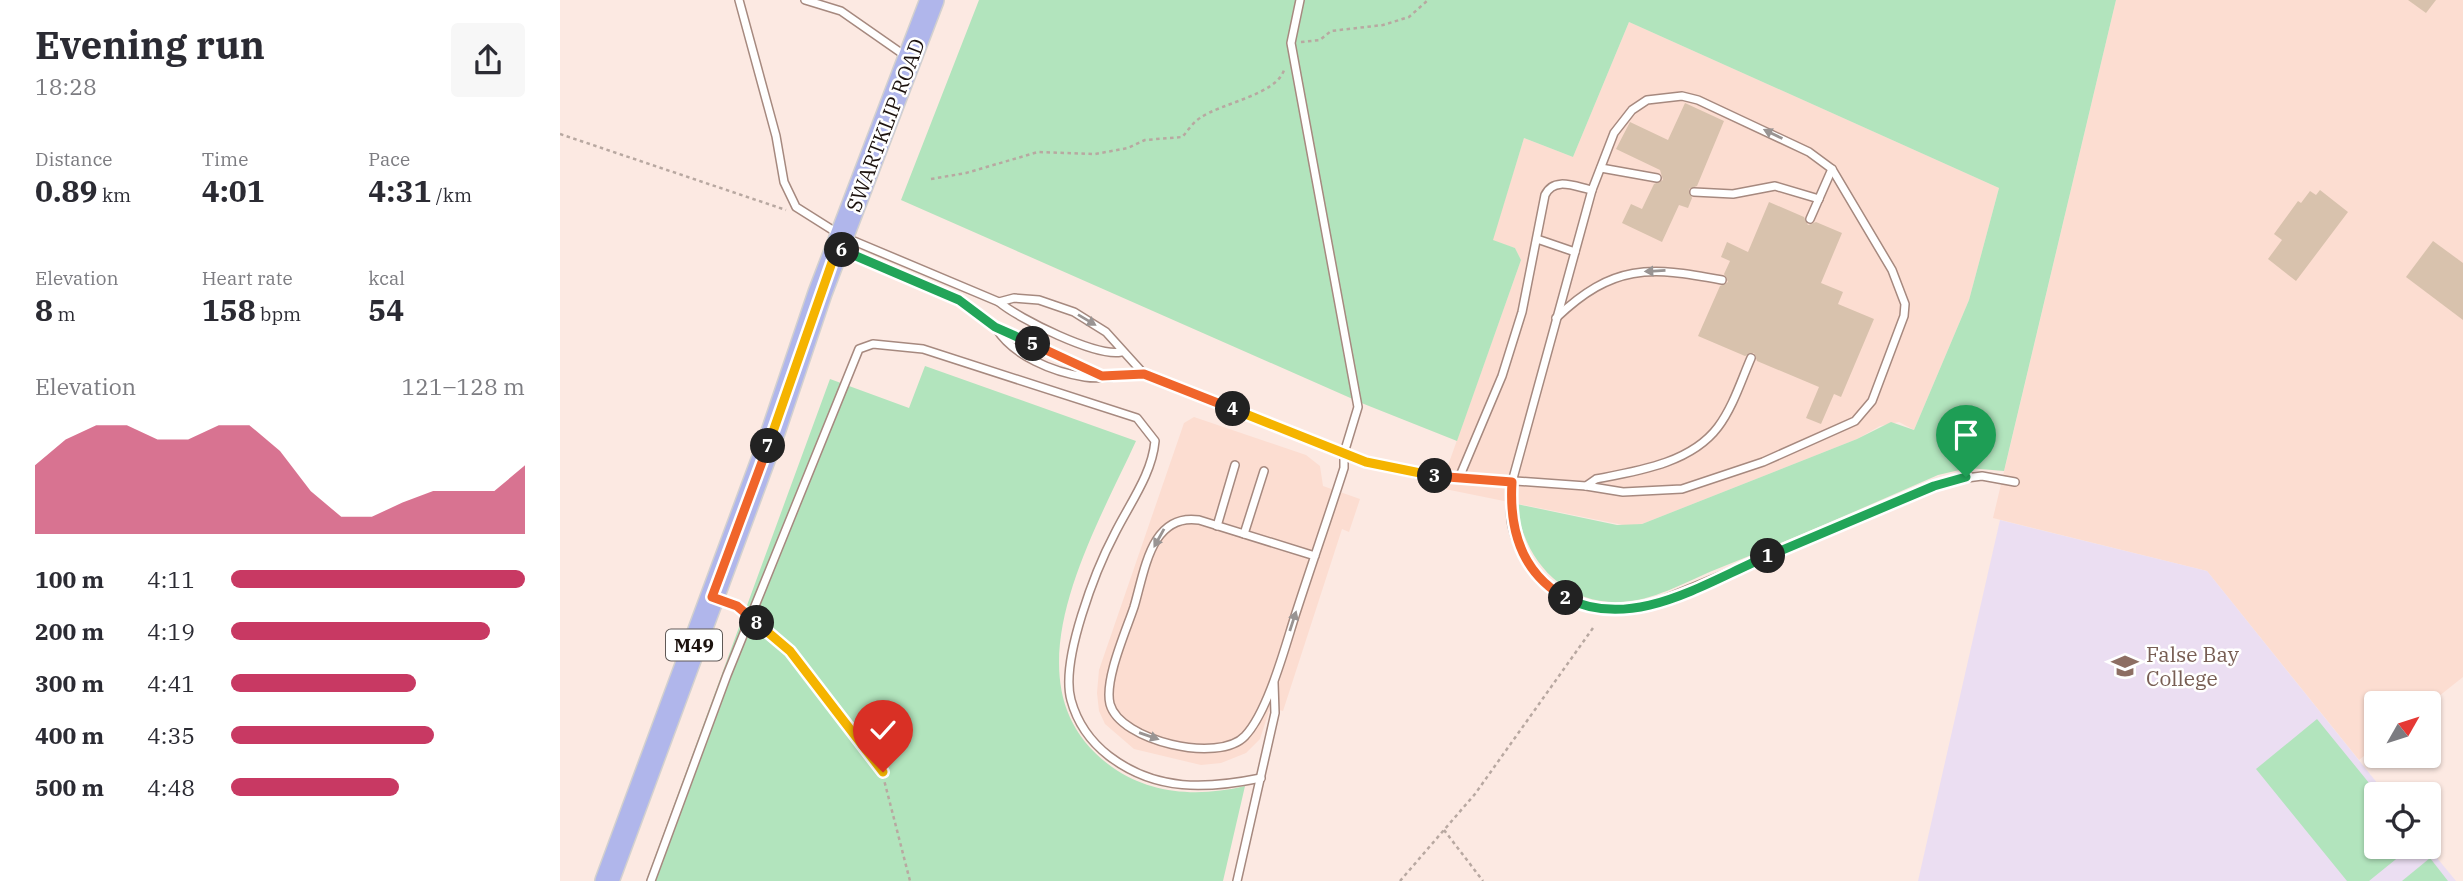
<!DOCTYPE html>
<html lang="en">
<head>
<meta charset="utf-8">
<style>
	:root { --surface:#fff; --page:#f7f7f7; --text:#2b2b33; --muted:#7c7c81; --accent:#c83963 }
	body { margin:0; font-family:"IBM Plex Serif",serif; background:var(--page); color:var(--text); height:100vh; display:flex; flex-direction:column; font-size:26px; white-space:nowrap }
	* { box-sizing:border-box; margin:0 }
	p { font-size:23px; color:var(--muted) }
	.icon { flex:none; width:38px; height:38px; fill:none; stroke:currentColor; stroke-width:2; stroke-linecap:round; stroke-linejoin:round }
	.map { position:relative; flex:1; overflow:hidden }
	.drawer { display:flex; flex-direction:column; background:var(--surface); width:560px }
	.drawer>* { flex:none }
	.needle { width:46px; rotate:51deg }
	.fabs { position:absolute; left:1804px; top:691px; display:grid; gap:14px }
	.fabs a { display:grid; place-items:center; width:77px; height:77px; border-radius:7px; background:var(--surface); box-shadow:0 2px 5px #0004; font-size:35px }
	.pin { position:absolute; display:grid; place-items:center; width:60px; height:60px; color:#fff; margin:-72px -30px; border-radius:50% 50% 50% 0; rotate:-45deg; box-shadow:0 0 7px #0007 }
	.pin .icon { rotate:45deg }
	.km { position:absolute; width:35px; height:35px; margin:-18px; border-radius:50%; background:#222; color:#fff; font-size:19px; line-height:35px; text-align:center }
	.round { display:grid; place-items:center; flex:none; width:74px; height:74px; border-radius:7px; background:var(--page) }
	.summary { display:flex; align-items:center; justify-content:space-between; height:119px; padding:0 35px }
	h1 { font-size:38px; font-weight:700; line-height:52px }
	.figures { display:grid; grid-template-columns:repeat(3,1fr); gap:10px; height:119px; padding:7px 35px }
	.figures div { display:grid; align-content:center }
	.figures b { font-size:30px; font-weight:700 }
	.figures small { font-size:19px; font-weight:400 }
	.figures p { font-size:19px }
	.chart { height:196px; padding:14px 35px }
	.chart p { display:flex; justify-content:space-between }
	.chart svg { width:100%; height:126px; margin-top:7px; fill:var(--accent); opacity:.7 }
	ul { padding:0 35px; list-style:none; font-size:23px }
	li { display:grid; grid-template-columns:112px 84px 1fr; align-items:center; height:52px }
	li i { height:18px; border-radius:9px; background:var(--accent) }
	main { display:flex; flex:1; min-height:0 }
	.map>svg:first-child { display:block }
	.built { fill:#fcddd1 }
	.education { fill:#ebdef2 }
	.green { fill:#b2e4bd }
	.building { fill:#d8c2ad }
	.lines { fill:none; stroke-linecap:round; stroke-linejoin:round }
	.service-casing { stroke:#a6897f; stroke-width:10 }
	.primary-casing { stroke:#d2d0cf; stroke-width:26 }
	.path { stroke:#b8a8a1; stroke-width:2.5; stroke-dasharray:3.5 3.5; stroke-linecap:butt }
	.service { stroke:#fff; stroke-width:7 }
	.primary { stroke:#b0b6eb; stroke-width:23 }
	.oneway { fill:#999493 }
	.split-1-casing { stroke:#fff; stroke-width:14 }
	.split-2-casing { stroke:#fff; stroke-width:14 }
	.split-3-casing { stroke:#fff; stroke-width:14 }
	.split-4-casing { stroke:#fff; stroke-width:14 }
	.split-5-casing { stroke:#fff; stroke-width:14 }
	.split-6-casing { stroke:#fff; stroke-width:14 }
	.split-7-casing { stroke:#fff; stroke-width:14 }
	.split-8-casing { stroke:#fff; stroke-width:14 }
	.split-9-casing { stroke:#fff; stroke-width:14 }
	.split-1 { stroke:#22a559; stroke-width:9 }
	.split-2 { stroke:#22a559; stroke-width:9 }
	.split-3 { stroke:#f0652b; stroke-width:9 }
	.split-4 { stroke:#f5b400; stroke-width:9 }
	.split-5 { stroke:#f0652b; stroke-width:9 }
	.split-6 { stroke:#22a559; stroke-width:9 }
	.split-7 { stroke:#f5b400; stroke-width:9 }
	.split-8 { stroke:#f0652b; stroke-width:9 }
	.split-9 { stroke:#f5b400; stroke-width:9 }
	.labels { text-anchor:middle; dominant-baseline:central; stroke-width:5; stroke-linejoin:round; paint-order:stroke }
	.shield { fill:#fff; stroke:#605956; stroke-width:2 }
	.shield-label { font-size:19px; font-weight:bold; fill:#1c120e }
	.street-label { font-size:21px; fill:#1c120e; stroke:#fff }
	.education-label { font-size:21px; fill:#785e54; stroke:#fff; text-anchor:start }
</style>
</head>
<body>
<main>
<section class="drawer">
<div class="summary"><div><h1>Evening run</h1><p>18:28</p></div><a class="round"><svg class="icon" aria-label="share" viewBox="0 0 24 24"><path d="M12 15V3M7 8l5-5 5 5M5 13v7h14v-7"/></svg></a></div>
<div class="figures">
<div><p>Distance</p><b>0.89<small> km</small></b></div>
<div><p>Time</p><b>4:01</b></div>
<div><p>Pace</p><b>4:31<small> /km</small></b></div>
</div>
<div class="figures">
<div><p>Elevation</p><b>8<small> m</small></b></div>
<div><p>Heart rate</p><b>158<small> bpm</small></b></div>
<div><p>kcal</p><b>54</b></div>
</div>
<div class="chart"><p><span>Elevation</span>121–128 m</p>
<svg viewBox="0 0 160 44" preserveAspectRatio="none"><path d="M0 44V20L10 11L20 6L30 6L40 11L50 11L60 6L70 6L80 15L90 29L100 38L110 38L120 33L130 29L140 29L150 29L160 20V44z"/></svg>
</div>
<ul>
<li><b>100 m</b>4:11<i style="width:100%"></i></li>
<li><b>200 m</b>4:19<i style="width:88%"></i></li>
<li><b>300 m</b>4:41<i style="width:63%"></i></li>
<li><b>400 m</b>4:35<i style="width:69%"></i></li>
<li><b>500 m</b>4:48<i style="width:57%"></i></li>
</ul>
</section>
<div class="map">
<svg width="1903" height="881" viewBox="0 0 1903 881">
	<rect width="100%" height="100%" fill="#fce9e2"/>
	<g class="built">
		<polygon points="1556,0 1903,0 1903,677 1869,704 1816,704 1816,746 1799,760 1647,571 1433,518"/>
		<polygon points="1069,22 1439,188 1409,300 1354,430 1339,422 1320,426 1297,439 1082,524 1068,526 880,488 961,260 955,248 932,241 964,138 1013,157"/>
		<polygon points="634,417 746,455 760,466 763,486 800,499 789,532 782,529 723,711 710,708 700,739 686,753 661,763 641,765 574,749 545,724 539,711 537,693 539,670 624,423"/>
	</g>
	<polygon class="education" points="1440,520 1647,571 1826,794 1816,794 1816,847 1868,847 1896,881 1358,881"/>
	<g class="green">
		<path d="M419 0H1556L1444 471 1408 468 1378 475C1303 508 1228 541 1152 571 1124 583 1092 601 1061 602 1003 605 962 558 957 504L1057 525 1082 524 1297 439 1331 422 1354 430 1409 300 1439 188 1069 22 1013 157 964 138 933 240 955 248 961 260 897 441 804 404 341 200Z"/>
		<path d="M365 366 576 441C534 534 440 687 552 767 591 795 640 797 685 786L663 881H86L270 379 349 408Z"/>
		<polygon points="1757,719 1818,794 1816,847 1851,847 1809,881 1787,881 1696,769"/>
		<polygon points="1870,858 1888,881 1842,881"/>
	</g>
	<g class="building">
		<polygon points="1848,0 1876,0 1866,13"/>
		<polygon points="1125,103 1164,121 1137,186 1129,189 1132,198 1128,208 1119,205 1102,242 1062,223 1071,204 1082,209 1094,184 1103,180 1100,170 1056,149 1070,122 1108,140"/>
		<polygon points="1760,190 1788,212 1736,281 1708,259 1722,240 1714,234 1738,201 1741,203 1750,191 1756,195"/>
		<polygon points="1209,202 1244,217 1248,225 1256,222 1282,233 1261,283 1283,292 1278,304 1314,319 1281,397 1274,394 1261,424 1246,418 1259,387 1197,361 1194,353 1185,356 1138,336 1160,286 1168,282 1164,274 1170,261 1161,257 1167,242 1188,252"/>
		<polygon points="1873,241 1903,263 1903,320 1846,277"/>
	</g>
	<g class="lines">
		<g class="service-casing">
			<g id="service">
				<path d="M179 0 216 136 224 182 236 207 282 236 439 302C459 319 536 357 561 352"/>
				<polyline points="245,0 281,11 347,57"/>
				<path d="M740 0 731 43 798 407 784 453V468C768 518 750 569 734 619 724 651 707 713 685 736 659 764 560 741 550 704 544 680 566 631 574 607 585 570 591 513 639 520L755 556"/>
				<polyline points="1041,168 1097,178"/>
				<polyline points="1134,192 1173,194 1215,186 1259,199"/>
				<polyline points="1250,219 1272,169"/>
				<polyline points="977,239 1015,252"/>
				<polyline points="279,249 399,300 435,327 542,376"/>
				<path d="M439 302 454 298 479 300 514 312 546 332 584 374 806 462 857 474 1026 486 1063 492 1122 489 1203 462 1295 421 1312 401 1344 316 1345 304 1332 270 1272 169 1249 152 1138 100 1122 96 1087 100 1072 110 1054 133 1032 190 952 482C951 496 949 511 952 525 965 587 1024 618 1083 608L1391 480 1422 476 1455 482"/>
				<path d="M996 318C1053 264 1089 266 1162 280"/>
				<path d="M436 328C453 356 493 372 525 377 543 380 566 375 584 374"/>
				<path d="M899 478 942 376 962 312 985 195C994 176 1016 187 1032 190"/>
				<path d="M1026 486 1036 479C1078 471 1131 463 1158 427 1173 407 1181 381 1191 358"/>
				<polyline points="657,526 675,465"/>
				<polyline points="684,534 704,471"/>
				<path d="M91 881 167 675 299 349 313 344 363 349 577 418 595 441C592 474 570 503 555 533 536 569 500 660 511 700 517 722 531 742 549 756 596 792 647 789 701 778"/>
				<polyline points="677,881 715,713 714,683"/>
			</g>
		</g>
		<g class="primary-casing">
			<polyline id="primary" points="47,881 209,444 260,293 372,0"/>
		</g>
		<g class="path">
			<polyline points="741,42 760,40 771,31 823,25 849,17 868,0"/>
			<polyline points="0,134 226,210"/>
			<path d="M371 179 406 173 478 152 535 154 568 148 585 140 622 137C628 131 632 123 640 118 661 103 716 95 724 70"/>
			<polyline points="168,603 181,609"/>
			<polyline points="199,625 230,651 322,772 350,881"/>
			<polyline points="884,830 923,881"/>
			<polyline points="840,881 915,794 1033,628"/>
		</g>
		<use href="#service" class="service"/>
		<use href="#primary" class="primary"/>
	</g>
	<defs><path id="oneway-solid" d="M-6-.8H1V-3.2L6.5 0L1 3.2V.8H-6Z" transform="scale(1.75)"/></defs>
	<g class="oneway">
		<use href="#oneway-solid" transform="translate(1213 134) rotate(-154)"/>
		<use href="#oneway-solid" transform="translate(1095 271) rotate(177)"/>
		<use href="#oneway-solid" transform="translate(527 320) rotate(31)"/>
		<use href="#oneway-solid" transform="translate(599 538) rotate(119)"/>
		<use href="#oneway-solid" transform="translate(733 621) rotate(-72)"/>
		<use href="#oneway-solid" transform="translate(589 736) rotate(19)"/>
	</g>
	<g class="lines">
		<g class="split-1-casing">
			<polyline id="split-1" points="1208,556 1374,486 1406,477"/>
		</g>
		<g class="split-2-casing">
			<path id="split-2" d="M1006 598C1073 632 1146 582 1208 556"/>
		</g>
		<g class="split-3-casing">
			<path id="split-3" d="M875 476 952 482C949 530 961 573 1006 598"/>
		</g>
		<g class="split-4-casing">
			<polyline id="split-4" points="673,409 806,462 875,476"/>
		</g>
		<g class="split-5-casing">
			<polyline id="split-5" points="473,344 542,376 584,374 673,409"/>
		</g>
		<g class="split-6-casing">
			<polyline id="split-6" points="282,250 399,300 435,327 473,344"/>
		</g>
		<g class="split-7-casing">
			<polyline id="split-7" points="208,446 277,248 282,250"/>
		</g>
		<g class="split-8-casing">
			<polyline id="split-8" points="197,623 177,606 152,597 208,446"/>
		</g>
		<g class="split-9-casing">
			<polyline id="split-9" points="197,623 230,651 323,772"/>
		</g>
		<use href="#split-1" class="split-1"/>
		<use href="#split-2" class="split-2"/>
		<use href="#split-3" class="split-3"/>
		<use href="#split-4" class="split-4"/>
		<use href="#split-5" class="split-5"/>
		<use href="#split-6" class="split-6"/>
		<use href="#split-7" class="split-7"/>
		<use href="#split-8" class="split-8"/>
		<use href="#split-9" class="split-9"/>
	</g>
	<defs>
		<g id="school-bare" transform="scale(2.1)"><path d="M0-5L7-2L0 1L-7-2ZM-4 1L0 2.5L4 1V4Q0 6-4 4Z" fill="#8d6e63" stroke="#fff" stroke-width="2.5" paint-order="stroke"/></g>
	</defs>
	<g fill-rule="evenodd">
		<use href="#school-bare" x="1565" y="666"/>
	</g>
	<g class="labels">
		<rect class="shield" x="106" y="629.5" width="56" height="31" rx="5"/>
		<g class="shield-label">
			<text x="134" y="645">M49</text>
		</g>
		<g class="street-label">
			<text transform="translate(325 125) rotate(-69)">SWARTKLIP ROAD</text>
		</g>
		<g class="education-label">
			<text x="1586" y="654">False Bay<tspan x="1586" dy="24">College</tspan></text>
		</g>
	</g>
</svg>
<div class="fabs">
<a><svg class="needle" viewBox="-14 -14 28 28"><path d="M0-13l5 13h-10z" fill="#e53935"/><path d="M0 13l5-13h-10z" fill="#7c7c81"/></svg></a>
<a><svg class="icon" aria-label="locate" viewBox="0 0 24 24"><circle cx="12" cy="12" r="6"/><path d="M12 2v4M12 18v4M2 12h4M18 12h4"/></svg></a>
</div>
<div class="pin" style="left:1406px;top:477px;background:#1e9e55"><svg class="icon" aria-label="arrive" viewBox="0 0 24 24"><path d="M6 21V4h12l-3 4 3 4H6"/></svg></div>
<div class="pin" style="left:323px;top:772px;background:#d93025"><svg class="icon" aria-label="check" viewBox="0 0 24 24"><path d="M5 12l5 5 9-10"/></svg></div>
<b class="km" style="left:1208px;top:556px">1</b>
<b class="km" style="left:1006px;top:598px">2</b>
<b class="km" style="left:875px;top:476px">3</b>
<b class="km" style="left:673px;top:409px">4</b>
<b class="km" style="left:473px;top:344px">5</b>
<b class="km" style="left:282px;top:250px">6</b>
<b class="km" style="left:208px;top:446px">7</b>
<b class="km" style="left:197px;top:623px">8</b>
</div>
</main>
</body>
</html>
